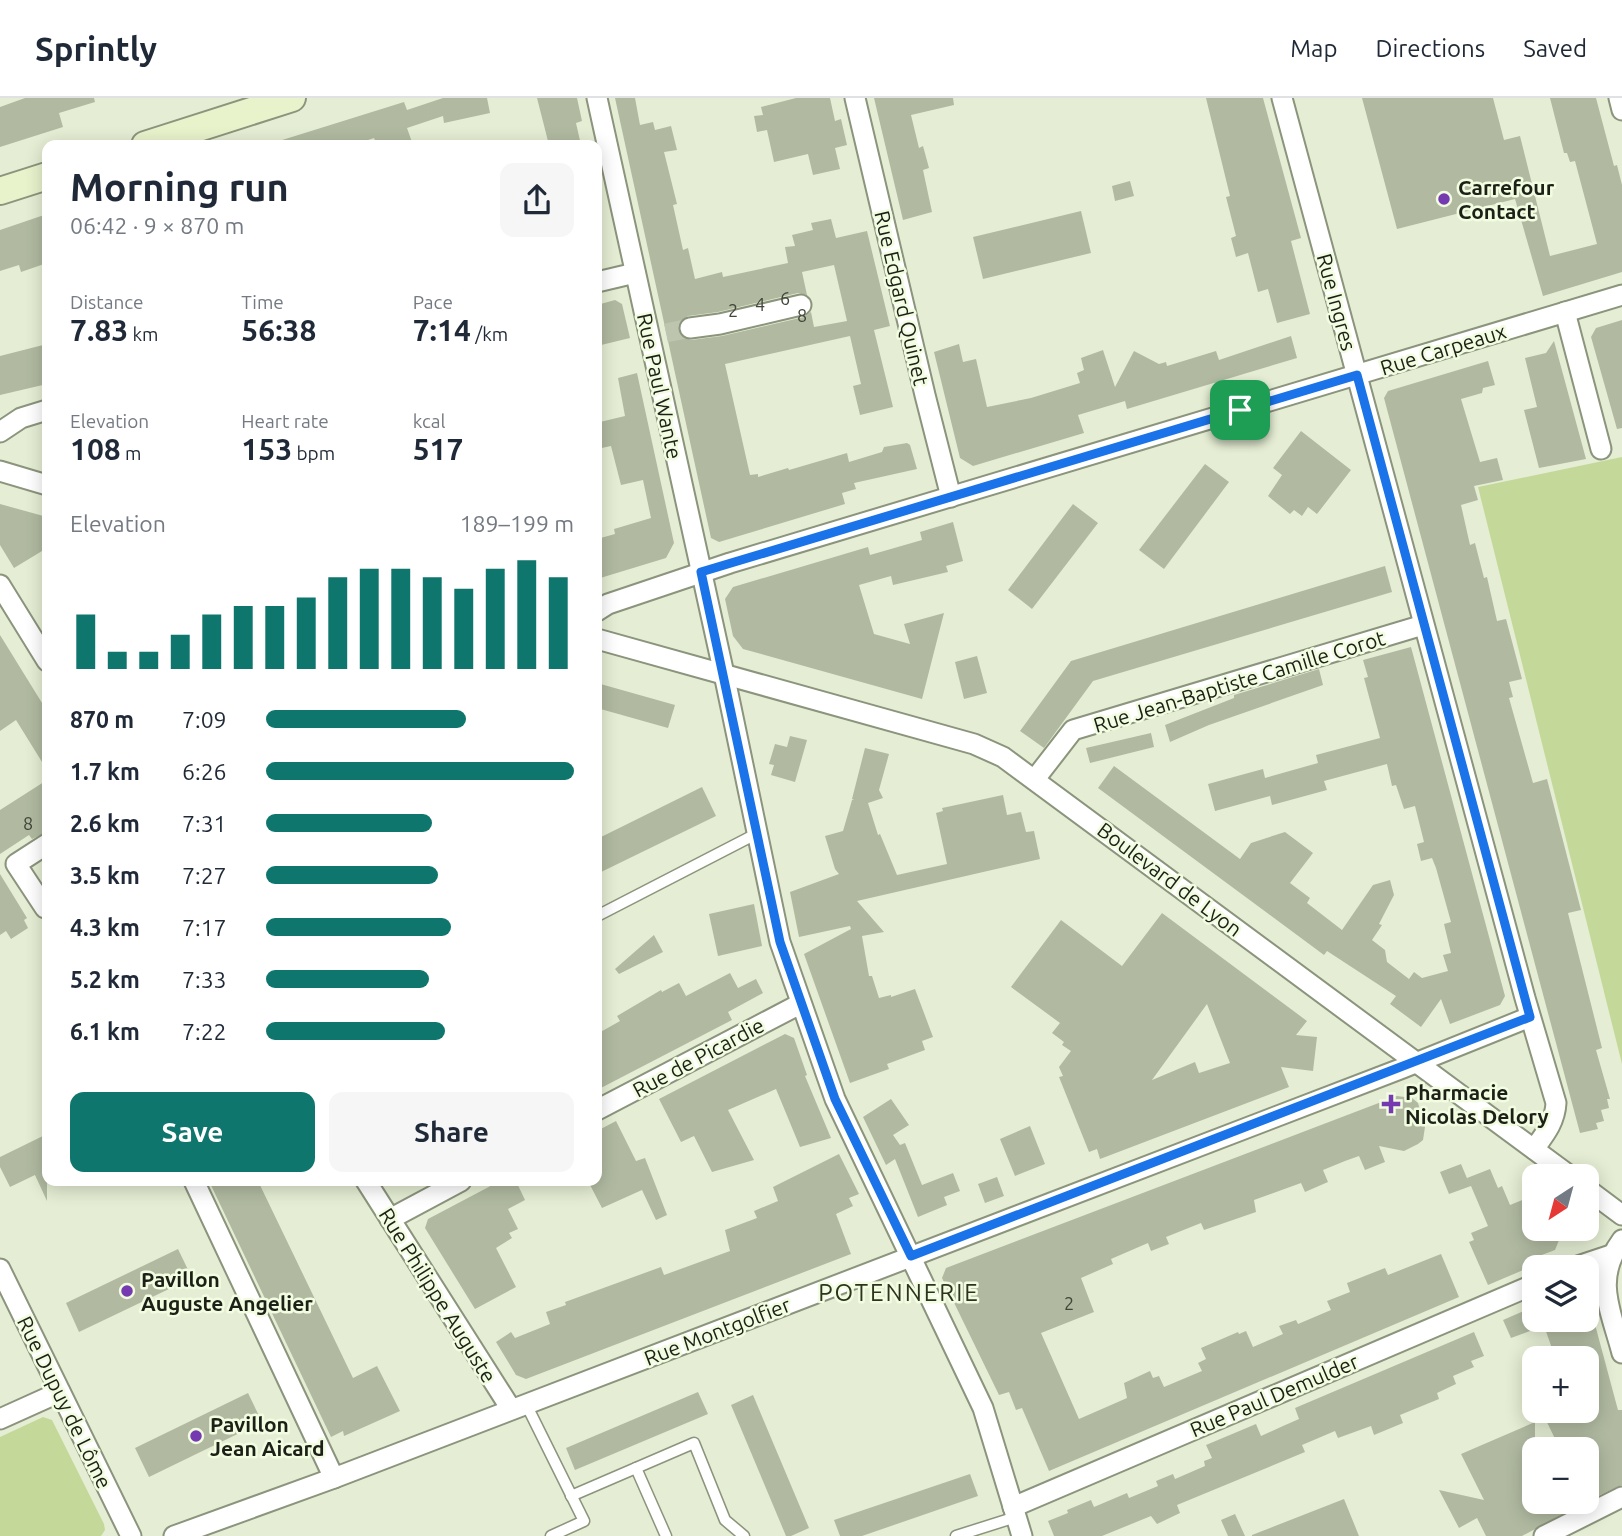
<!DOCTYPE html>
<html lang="en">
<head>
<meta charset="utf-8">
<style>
	:root { --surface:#fff; --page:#f6f6f7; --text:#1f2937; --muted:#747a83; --line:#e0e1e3; --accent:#0f766e }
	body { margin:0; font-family:Ubuntu,sans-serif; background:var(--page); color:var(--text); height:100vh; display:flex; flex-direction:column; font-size:26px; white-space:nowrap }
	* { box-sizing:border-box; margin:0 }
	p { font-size:23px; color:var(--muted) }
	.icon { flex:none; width:38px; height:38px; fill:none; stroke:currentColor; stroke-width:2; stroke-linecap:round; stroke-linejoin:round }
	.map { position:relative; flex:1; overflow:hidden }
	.panel { position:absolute; left:42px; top:42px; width:560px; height:1046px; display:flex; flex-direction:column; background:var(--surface); border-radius:14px; box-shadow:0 4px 18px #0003 }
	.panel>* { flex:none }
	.needle { width:46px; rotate:216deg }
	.buttons { position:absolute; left:1522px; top:1066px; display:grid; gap:14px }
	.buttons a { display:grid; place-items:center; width:77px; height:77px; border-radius:14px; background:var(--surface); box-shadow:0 4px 18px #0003; font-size:35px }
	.pin { position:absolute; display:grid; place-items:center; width:60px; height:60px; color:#fff; margin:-30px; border-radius:14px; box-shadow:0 4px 10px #0006 }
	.round { display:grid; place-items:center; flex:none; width:74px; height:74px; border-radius:14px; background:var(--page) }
	.head { display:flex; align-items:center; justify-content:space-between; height:119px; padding:0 28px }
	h1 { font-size:38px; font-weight:700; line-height:52px }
	.stats { display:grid; grid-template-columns:repeat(3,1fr); gap:10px; height:119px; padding:7px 28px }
	.stats div { display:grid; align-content:center }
	.stats b { font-size:30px; font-weight:700 }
	.stats small { font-size:19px; font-weight:400 }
	.stats p { font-size:19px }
	.chart { height:196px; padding:14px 28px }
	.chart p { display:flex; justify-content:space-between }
	.chart svg { width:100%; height:126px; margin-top:7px; stroke:var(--accent); stroke-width:6 }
	.primary-button { display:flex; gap:14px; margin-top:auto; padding:14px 28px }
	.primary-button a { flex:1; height:80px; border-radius:14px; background:var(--accent); color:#fff; font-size:28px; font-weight:700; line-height:80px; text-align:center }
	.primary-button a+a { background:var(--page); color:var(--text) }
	ul { padding:0 28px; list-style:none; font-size:23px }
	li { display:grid; grid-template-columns:112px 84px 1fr; align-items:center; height:52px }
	li i { height:18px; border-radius:9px; background:var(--accent) }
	header { display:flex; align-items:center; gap:42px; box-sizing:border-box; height:98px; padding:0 35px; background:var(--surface); border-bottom:2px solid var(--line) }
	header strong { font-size:33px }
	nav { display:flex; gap:38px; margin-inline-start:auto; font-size:24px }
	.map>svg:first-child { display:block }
	.green { fill:#c4d999 }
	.building { fill:#b1baa1; fill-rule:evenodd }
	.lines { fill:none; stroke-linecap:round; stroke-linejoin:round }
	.street-tunnel { stroke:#bdc5ae; stroke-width:19; stroke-dasharray:19 10; stroke-linecap:butt }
	.lane-casing { stroke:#8b947c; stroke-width:13 }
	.street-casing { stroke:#8b947c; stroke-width:23 }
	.secondary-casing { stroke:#8b947c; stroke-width:30 }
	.lane { stroke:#fff; stroke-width:10 }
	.street { stroke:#fff; stroke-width:19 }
	.secondary { stroke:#e8f3cc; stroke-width:26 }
	.route-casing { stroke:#fff; stroke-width:14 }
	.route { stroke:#1a73e8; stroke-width:9 }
	.poi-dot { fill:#753ab0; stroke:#f2fce1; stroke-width:2.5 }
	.labels { text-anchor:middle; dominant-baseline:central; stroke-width:5; stroke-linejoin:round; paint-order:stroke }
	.number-label { font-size:18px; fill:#414639 }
	.poi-label { font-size:21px; font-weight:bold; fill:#1c2016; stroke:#f2fce1; text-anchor:start }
	.street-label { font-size:21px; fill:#1c2016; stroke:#f2fce1 }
	.quarter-label { font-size:24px; letter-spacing:2px; fill:#2c331e; stroke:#f2fce1 }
</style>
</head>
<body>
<header>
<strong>Sprintly</strong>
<nav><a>Map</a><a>Directions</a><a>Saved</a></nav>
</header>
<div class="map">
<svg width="1622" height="1438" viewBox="0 0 1622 1438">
	<rect width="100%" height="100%" fill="#e5eed4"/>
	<g class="green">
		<polygon points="1622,359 1622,966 1478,389"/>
		<polygon points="43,1319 52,1322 104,1426 105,1432 101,1438 0,1438 0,1339"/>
	</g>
	<g class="building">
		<polygon points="25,0 94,0 95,4 59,15 63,29 0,49 0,9"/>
		<polygon points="443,0 487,0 490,15 444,25 443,18 407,30 413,47 377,47 374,40 353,47 279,47 279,43 404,4 407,12"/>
		<polygon points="537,0 577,0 582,23 576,25 581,47 549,47"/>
		<path d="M615 0H635L640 27 653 24 655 32 671 28 677 52 664 54 677 106 673 107 683 152 688 150 695 181 722 174 723 179 788 165 785 149 795 148 792 137 813 132 811 125 831 121 836 140 867 133 890 228 874 232 893 309 860 317 853 288 861 286 850 238 725 266 750 377 758 376V379L788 370 789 372 847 355 849 364 882 354 884 349 907 345 910 347 917 371 854 385 856 391 842 395 845 406 719 444 711 440ZM834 167 847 223 814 229 811 214 804 219 722 238 691 242 680 237 678 226 688 218 718 214 798 195 807 197 802 174Z"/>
		<polygon points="796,0 830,0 835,23 841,21 847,47 835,50 840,71 813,77 808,56 774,64 767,32 757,34 754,18 763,17 761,9"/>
		<polygon points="874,0 953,0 954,7 911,17 919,50 923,48 929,70 923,72 932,114 903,122"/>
		<polygon points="1206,0 1263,0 1301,140 1291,143 1310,216 1277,225 1268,191 1258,194 1248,155 1236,159 1231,140 1236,138 1226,99 1230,98"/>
		<polygon points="1362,0 1493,0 1504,42 1520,38 1550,158 1597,146 1575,63 1570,64 1567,55 1564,55 1550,0 1596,0 1614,68 1617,67 1622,87 1622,174 1543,198 1515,101 1397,131"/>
		<polygon points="1130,83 1134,98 1115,103 1112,88"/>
		<polygon points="1081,113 1091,155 983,181 973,139"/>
		<polygon points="47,116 47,165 21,174 19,167 0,173 0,132"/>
		<polygon points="615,202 622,206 630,240 597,248 597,207"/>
		<polygon points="1622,222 1622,330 1617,331 1591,239 1596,230"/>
		<polygon points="1291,238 1297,260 1127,311 1125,303 1078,317 1084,335 973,368 960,360 934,254 959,246 963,264 976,261 987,309 1031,300 1080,285 1077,275 1084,272 1081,260 1103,252 1115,289 1134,253 1159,266 1166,264 1167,268 1216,253 1219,262"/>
		<polygon points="1554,243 1586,361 1539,370 1524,312 1537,309 1525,260 1546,255"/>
		<polygon points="47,246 47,286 0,297 0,258"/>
		<polygon points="1488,263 1495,287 1483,290 1482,295 1461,301 1480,364 1497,360 1503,382 1474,388 1478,402 1461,407 1470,447 1475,445 1484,480 1487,479 1497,523 1506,521 1522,581 1509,584 1513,599 1509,600 1533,685 1547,681 1581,812 1568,815 1602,950 1596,952 1610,1001 1607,1001 1609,1010 1601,1012 1604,1023 1596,1025 1598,1031 1580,1035 1384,300 1388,293"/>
		<polygon points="637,275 674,445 666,460 597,481 597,441 615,436 614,431 651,420 643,382 621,387 611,348 597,351 597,329 601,328 600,324 625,318 618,280"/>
		<polygon points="1301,333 1351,372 1317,416 1308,409 1302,418 1294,412 1290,416 1268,398 1282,377 1273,370"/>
		<polygon points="1205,366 1229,384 1164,471 1139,452"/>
		<polygon points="0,406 47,419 47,450 14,470 0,447"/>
		<polygon points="1073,406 1098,425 1032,511 1008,492"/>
		<polygon points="953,424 963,463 946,468 948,474 893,487 891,478 859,487 874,536 910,546 904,526 944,515 922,601 743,551 733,538 725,501 733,489 868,449 870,457 922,442 920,434"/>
		<polygon points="1385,468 1392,494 1093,583 1044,650 1020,633 1071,563"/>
		<polygon points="0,537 47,613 47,672 16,622 0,633"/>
		<polygon points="1411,549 1505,898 1500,907 1450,926 1441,901 1421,929 1390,906 1396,898 1327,853 1324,857 1098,690 1114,668 1240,761 1251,745 1285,734 1313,755 1290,785 1310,800 1307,805 1342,832 1373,787 1390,782 1394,797 1379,826 1382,827 1372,842 1385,852 1387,864 1409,881 1414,874 1422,880 1448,873 1443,857 1451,855 1444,826 1451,824 1436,770 1432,760 1421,763 1417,746 1424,744 1415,708 1404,711 1396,687 1392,688 1387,666 1324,683 1327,692 1272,707 1270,698 1215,713 1208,686 1263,671 1265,680 1318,665 1316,657 1380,640 1364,580 1368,579 1363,562"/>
		<polygon points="977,558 987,595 964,601 955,564"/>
		<polygon points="1319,571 1323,587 1209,627 1170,644 1165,627 1234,600 1234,597"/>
		<polygon points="597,585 675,607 668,630 597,610"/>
		<polygon points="1151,635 1154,649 1090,665 1086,650"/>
		<polygon points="790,638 807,642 795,684 771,677 774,667 769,666 775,646 787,649"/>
		<polygon points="865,650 889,656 879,692 883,700 868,705 878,737 880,736 897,777 947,766 936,715 943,713 942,710 1003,697 1007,717 1021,714 1026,734 1034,733 1040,761 857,803 884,834 862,838 869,878 872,878 879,900 891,897 891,899 915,891 933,939 922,943 925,952 887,966 889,971 850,985 804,856 851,831 850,828 799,839 790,794 839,776 835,771 825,738 843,733 852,702 854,701 852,701"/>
		<polygon points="47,682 47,734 32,741 29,737 0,756 0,712"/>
		<polygon points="702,689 716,718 597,776 597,741"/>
		<polygon points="0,776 27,820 24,822 28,830 11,841 6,833 0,837"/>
		<polygon points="754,806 762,848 718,858 709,816"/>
		<path d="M1162 815 1307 923 1296 937 1317 939 1313 973 1281 969 1289 989 1100 1061 1097 1051 1089 1054 1059 979 1063 978 1059 969 1071 953 1062 947 1064 944 1052 935 1060 925 1011 889 1061 822 1122 868ZM1207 906 1230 965 1199 975 1195 964 1152 982Z"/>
		<polygon points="654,837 663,854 619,876 615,871"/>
		<polygon points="730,875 738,890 756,881 763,895 728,914 732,922 597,992 597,936 620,923 617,918 661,892 662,894 679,885 686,898"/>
		<polygon points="785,936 794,940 807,977 805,978 831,1040 800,1049 776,991 728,1012 754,1062 712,1074 694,1038 681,1044 659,1001"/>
		<polygon points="1397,998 1412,1000 1418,1005 1425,1029 1423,1042 1418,1046 1404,1053 1379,1048 1385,1064 1365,1072 1359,1058 1345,1063 1323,1072 1328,1084 1305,1094 1301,1085 1254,1102 1256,1114 1204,1132 1201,1125 1166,1139 1169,1146 1151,1153 1148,1145 1111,1161 1113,1166 1081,1180 1094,1214 1041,1235 1079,1321 1127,1300 1124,1285 1150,1273 1153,1280 1159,1278 1164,1289 1202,1273 1198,1265 1206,1261 1201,1250 1238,1234 1239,1236 1246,1233 1253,1249 1283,1236 1279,1228 1296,1222 1298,1226 1331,1212 1327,1203 1350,1194 1347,1185 1385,1170 1388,1177 1441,1156 1459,1199 1049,1373 1022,1310 1016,1312 1009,1294 999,1297 942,1180 946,1170"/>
		<polygon points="891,1001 909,1027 893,1037 900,1047 905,1045 922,1087 953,1075 960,1093 944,1099 947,1107 918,1119 895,1061 886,1067 863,1019"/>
		<polygon points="616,1023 636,1063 645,1060 667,1117 656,1122 642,1092 602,1110 588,1083 597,1083 597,1033"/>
		<polygon points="1030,1028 1045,1066 1015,1078 1000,1041"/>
		<polygon points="47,1036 47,1103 35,1077 10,1089 0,1069 0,1059"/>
		<polygon points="839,1056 859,1096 849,1100 853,1108 836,1116 851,1156 526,1281 516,1277 496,1244 511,1234 515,1240 550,1226 546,1214 566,1207 565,1204 661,1169 664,1177 730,1153 725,1132 757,1120 754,1113 778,1103 773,1089"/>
		<polygon points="1461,1066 1469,1085 1467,1080 1490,1071 1498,1090 1502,1088 1510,1107 1535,1097 1535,1130 1564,1130 1555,1152 1539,1158 1542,1164 1488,1187 1469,1144 1474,1142 1471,1135 1488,1128 1471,1088 1449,1096 1440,1074"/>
		<polygon points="997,1079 1004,1098 985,1105 978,1086"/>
		<polygon points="209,1083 258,1083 353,1280 377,1268 400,1313 344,1338 343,1333 331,1339"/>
		<polygon points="500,1083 516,1083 525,1102 508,1111 518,1131 509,1135 512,1140 496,1150 516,1189 475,1211 425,1130 428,1121"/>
		<polygon points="178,1151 192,1180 79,1234 66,1205"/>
		<polygon points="1535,1208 1535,1231 1511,1240 1503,1222"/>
		<polygon points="1593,1219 1615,1301 1618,1312 1622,1312 1622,1387 1587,1403 1587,1351 1560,1351 1541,1312 1587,1312 1587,1260 1568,1260 1567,1256 1555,1259 1542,1222 1587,1222"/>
		<polygon points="1474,1234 1484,1258 1471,1263 1474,1269 1453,1278 1456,1286 1437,1295 1439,1301 1400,1317 1403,1325 1374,1337 1371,1328 1338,1340 1335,1333 1302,1347 1305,1354 1177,1407 1180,1415 1157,1426 1151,1418 1102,1438 1054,1438 1048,1423 1068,1415 1067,1412 1091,1402 1094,1409 1127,1395 1129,1400 1158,1388 1156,1383 1173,1376 1175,1381 1205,1368 1204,1363 1212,1360 1206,1347 1256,1326 1261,1338 1283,1328 1299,1321 1295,1310"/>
		<polygon points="698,1294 708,1316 575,1372 566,1350"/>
		<polygon points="248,1295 262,1324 149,1379 135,1350"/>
		<polygon points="753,1297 809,1430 791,1438 786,1438 731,1307"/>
		<polygon points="1535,1324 1535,1404 1586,1404 1522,1438 1486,1438 1477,1420 1459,1430 1439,1392 1484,1402 1461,1356"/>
		<polygon points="970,1376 978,1398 862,1438 840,1438 834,1422"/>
		<polygon points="1344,1401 1359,1438 1252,1438 1252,1437"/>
		<polygon points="1235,1416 1245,1438 1228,1438 1221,1422"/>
	</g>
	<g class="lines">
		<polyline class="street-tunnel" points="666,235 690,230"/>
		<g class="lane-casing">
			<g id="lane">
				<polyline points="597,818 756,736"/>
				<polyline points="526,1306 584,1423 551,1438"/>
				<polyline points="636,1370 666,1438"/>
				<polyline points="571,1398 694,1345 725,1422 744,1438"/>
				<polyline points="956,1438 1016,1419"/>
			</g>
		</g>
		<g class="street-casing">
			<g id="street">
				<polyline points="597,0 724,576 780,844 835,1001 983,1310 1022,1438"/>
				<polyline points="855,0 925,297 951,399"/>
				<path d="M1282 0 1525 900 1556 1005C1555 1024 1545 1036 1534 1051"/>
				<polyline points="1619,0 1622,12"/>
				<polyline points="597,184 635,175"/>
				<polyline points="1565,214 1601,351"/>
				<polyline points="690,230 720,226 801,207"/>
				<polyline points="0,334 21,320 47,312"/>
				<polyline points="0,373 47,387"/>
				<polyline points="0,487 47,563"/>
				<polyline points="597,513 608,506 730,465 1622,197"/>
				<polyline points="597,541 974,646 1003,659 1570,1078"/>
				<polyline points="1035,681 1073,632 1423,527"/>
				<polyline points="45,810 16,766 47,746"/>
				<polyline points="597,1012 800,906"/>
				<polyline points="194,1083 334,1380"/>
				<polyline points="366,1083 511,1311"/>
				<polyline points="1587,1091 1622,1117"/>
				<polyline points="390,1121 461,1083"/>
				<path d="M1622 1142C1593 1181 1611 1213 1622 1255"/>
				<polyline points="1575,1169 1611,1157"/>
				<polyline points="0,1171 131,1438"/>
				<polyline points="0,1321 60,1294"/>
				<polyline points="1013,1409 1535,1186"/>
				<polyline points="174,1438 334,1380 1403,970 1530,919"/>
				<polyline points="1544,1438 1622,1399"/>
			</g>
		</g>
		<g class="secondary-casing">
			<g id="secondary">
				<polyline points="145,47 292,0"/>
				<polyline points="0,93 47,78"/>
			</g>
		</g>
		<use href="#lane" class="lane"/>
		<use href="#street" class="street"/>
		<use href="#secondary" class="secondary"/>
	</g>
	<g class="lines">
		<g class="route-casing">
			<polygon id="route" points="1357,277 1530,919 911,1158 835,1001 780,844 701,474"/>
		</g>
		<use href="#route" class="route"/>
	</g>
	<g class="poi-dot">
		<circle cx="1444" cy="101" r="7"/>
		<path d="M1387.5 995.5h7v7h7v7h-7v7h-7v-7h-7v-7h7z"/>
		<circle cx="127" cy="1193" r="7"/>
		<circle cx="196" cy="1338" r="7"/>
	</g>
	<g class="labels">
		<g class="number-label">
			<text x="785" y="200">6</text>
			<text x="760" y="206">4</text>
			<text x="733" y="212">2</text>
			<text x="802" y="217">8</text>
			<text x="28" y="725">8</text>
			<text x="1069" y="1205">2</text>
		</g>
		<g class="poi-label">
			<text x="1458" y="89">Carrefour<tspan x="1458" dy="24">Contact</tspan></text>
			<text x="1405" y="994">Pharmacie<tspan x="1405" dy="24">Nicolas Delory</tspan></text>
			<text x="141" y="1181">Pavillon<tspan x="141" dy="24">Auguste Angelier</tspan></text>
			<text x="210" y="1326">Pavillon<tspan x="210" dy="24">Jean Aicard</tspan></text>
		</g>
		<g class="street-label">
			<text transform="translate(902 200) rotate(77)">Rue Edgard Quinet</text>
			<text transform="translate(1337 204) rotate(75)">Rue Ingres</text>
			<text transform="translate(1443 251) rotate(-17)">Rue Carpeaux</text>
			<text transform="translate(660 288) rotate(78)">Rue Paul Wante</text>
			<text transform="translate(1239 583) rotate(-17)">Rue Jean-Baptiste Camille Corot</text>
			<text transform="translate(1170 781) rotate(37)">Boulevard de Lyon</text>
			<text transform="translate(698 959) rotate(-28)">Rue de Picardie</text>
			<text transform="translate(438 1197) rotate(58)">Rue Philippe Auguste</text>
			<text transform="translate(717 1233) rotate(-21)">Rue Montgolfier</text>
			<text transform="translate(1274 1297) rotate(-23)">Rue Paul Demulder</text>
			<text transform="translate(65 1304) rotate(64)">Rue Dupuy de Lôme</text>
		</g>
		<g class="quarter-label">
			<text x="899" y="1194">POTENNERIE</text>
		</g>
	</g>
</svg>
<div class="buttons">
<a><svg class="needle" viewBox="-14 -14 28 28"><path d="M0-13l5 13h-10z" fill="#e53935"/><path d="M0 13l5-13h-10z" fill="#747a83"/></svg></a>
<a><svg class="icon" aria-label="layers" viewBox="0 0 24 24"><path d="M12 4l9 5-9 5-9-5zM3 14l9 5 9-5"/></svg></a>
<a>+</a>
<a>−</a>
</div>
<div class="pin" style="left:1240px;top:312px;background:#1e9e55"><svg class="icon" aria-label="arrive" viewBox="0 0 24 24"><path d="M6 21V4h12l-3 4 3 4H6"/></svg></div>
<section class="panel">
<div class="head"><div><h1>Morning run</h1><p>06:42 · 9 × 870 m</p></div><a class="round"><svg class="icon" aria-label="share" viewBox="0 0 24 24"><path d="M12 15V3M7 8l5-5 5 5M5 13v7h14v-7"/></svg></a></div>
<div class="stats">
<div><p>Distance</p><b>7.83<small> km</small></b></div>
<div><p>Time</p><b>56:38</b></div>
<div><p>Pace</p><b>7:14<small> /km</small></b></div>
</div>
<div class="stats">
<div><p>Elevation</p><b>108<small> m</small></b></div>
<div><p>Heart rate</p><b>153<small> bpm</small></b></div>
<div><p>kcal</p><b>517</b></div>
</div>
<div class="chart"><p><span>Elevation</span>189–199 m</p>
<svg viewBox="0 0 160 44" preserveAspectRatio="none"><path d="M5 44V25M15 44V38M25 44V38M35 44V32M45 44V25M55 44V22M65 44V22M75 44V19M85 44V12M95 44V9M105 44V9M115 44V12M125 44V16M135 44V9M145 44V6M155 44V12"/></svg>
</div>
<ul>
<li><b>870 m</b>7:09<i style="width:65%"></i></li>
<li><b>1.7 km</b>6:26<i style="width:100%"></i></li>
<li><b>2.6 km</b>7:31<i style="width:54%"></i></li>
<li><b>3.5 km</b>7:27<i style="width:56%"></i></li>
<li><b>4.3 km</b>7:17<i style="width:60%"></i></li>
<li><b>5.2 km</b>7:33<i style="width:53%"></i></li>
<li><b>6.1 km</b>7:22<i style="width:58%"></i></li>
</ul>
<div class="primary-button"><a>Save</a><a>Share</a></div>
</section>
</div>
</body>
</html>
